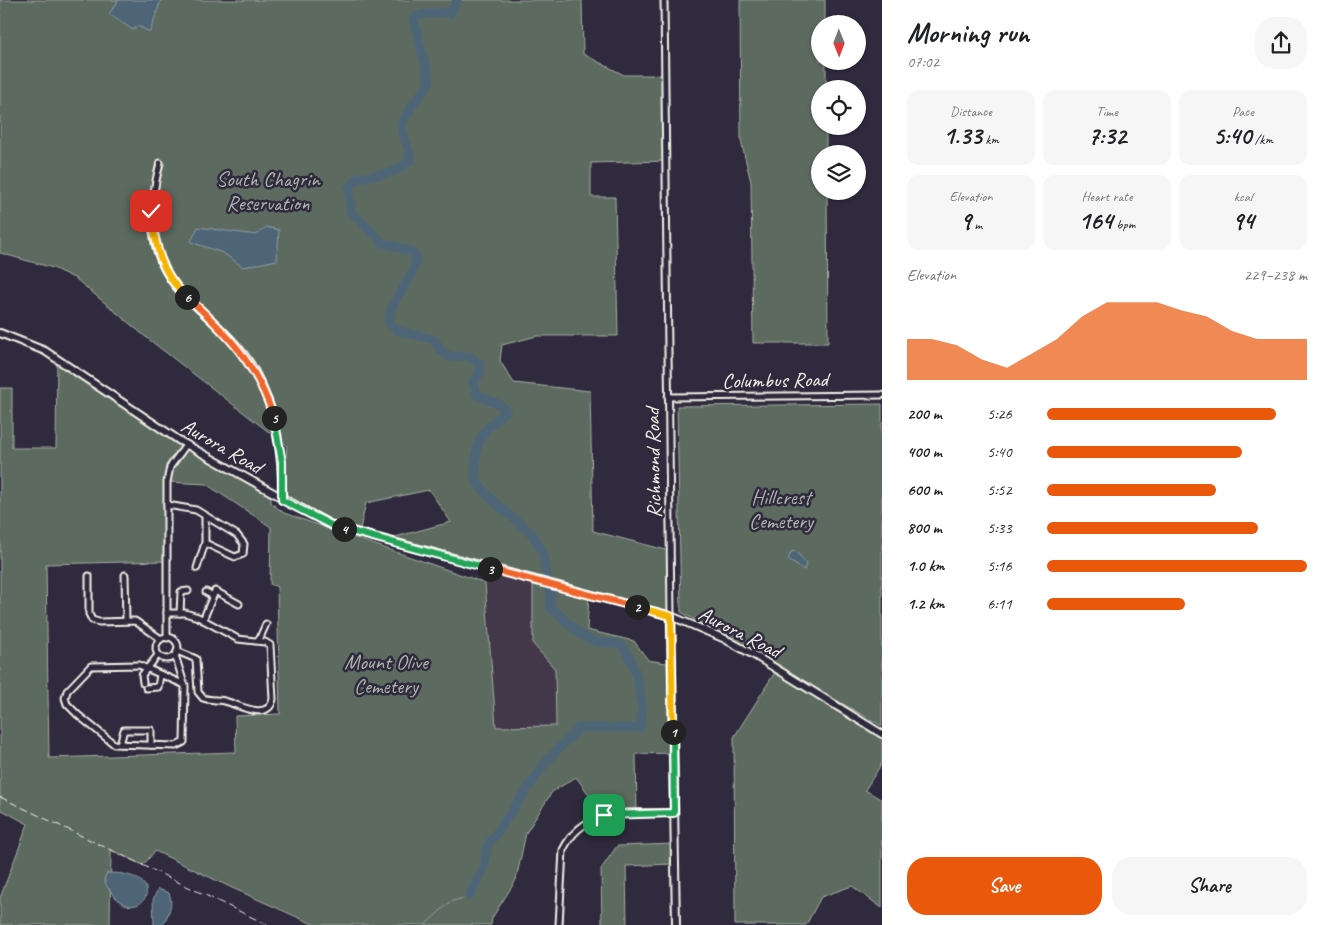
<!DOCTYPE html>
<html lang="en">
<head>
<meta charset="utf-8">
<style>
	:root { --surface:#fff; --page:#f6f6f6; --text:#202124; --muted:#757577; --accent:#ea580c }
	body { margin:0; font-family:Caveat,sans-serif; background:var(--page); color:var(--text); height:100vh; display:flex; flex-direction:column; font-size:19px; white-space:nowrap }
	* { box-sizing:border-box; margin:0 }
	p { font-size:16px; color:var(--muted) }
	.icon { flex:none; width:28px; height:28px; fill:none; stroke:currentColor; stroke-width:2; stroke-linecap:round; stroke-linejoin:round }
	.map { position:relative; flex:1; overflow:hidden }
	.panel { display:flex; flex-direction:column; background:var(--surface); width:450px }
	.panel>* { flex:none }
	.needle { width:32px; rotate:179deg }
	.buttons { position:absolute; left:811px; top:15px; display:grid; gap:10px }
	.buttons a { display:grid; place-items:center; width:55px; height:55px; border-radius:50%; background:var(--surface); box-shadow:0 1px 4px #0004; font-size:25px }
	.pin { position:absolute; display:grid; place-items:center; width:42px; height:42px; color:#fff; margin:-21px; border-radius:10px; box-shadow:0 2px 8px #0006 }
	.km { position:absolute; width:25px; height:25px; margin:-12px; border-radius:50%; background:#222; color:#fff; font-size:14px; line-height:25px; text-align:center }
	.round { display:grid; place-items:center; flex:none; width:52px; height:52px; border-radius:20px; background:var(--page) }
	.overview { display:flex; align-items:center; justify-content:space-between; height:85px; padding:0 25px }
	h1 { font-size:28px; font-weight:700; line-height:38px }
	.stats { display:grid; grid-template-columns:repeat(3,1fr); gap:8px; height:85px; padding:5px 25px }
	.stats div { display:grid; align-content:center; border-radius:12px; background:var(--page); text-align:center }
	.stats b { font-size:25px; font-weight:700 }
	.stats small { font-size:14px; font-weight:400 }
	.stats p { font-size:14px }
	.chart { height:140px; padding:10px 25px }
	.chart p { display:flex; justify-content:space-between }
	.chart svg { width:100%; height:90px; margin-top:5px; fill:var(--accent); opacity:.7 }
	.button { display:flex; gap:10px; margin-top:auto; padding:10px 25px }
	.button a { flex:1; height:58px; border-radius:20px; background:var(--accent); color:#fff; font-size:20px; font-weight:700; line-height:58px; text-align:center }
	.button a+a { background:var(--page); color:var(--text) }
	ul { padding:0 25px; list-style:none; font-size:16px }
	li { display:grid; grid-template-columns:80px 60px 1fr; align-items:center; height:38px }
	li i { height:12px; border-radius:6px; background:var(--accent) }
	main { display:flex; flex:1; min-height:0 }
	.map>svg:first-child { display:block }
	.built { fill:#433948 }
	.green { fill:#5c6b61; stroke:#a8aea4; fill-rule:evenodd }
	.water { fill:#4d6577; stroke:#909da4 }
	.lines { fill:none; stroke-linecap:round; stroke-linejoin:round }
	.stream { stroke:#909da4; stroke-width:1 }
	.river { stroke:#4d6577; stroke-width:9 }
	.minor-casing { stroke:#f4f1e8; stroke-width:9 }
	.major-casing { stroke:#f4f1e8; stroke-width:10 }
	.minor { stroke:#2f2a3d; stroke-width:5 }
	.major { stroke:#2f2a3d; stroke-width:6 }
	.rail { stroke:#f4f1e8; stroke-width:1; stroke-dasharray:8 4; stroke-linecap:butt }
	.split-1-casing { stroke:#fff; stroke-width:10 }
	.split-2-casing { stroke:#fff; stroke-width:10 }
	.split-3-casing { stroke:#fff; stroke-width:10 }
	.split-4-casing { stroke:#fff; stroke-width:10 }
	.split-5-casing { stroke:#fff; stroke-width:10 }
	.split-6-casing { stroke:#fff; stroke-width:10 }
	.split-7-casing { stroke:#fff; stroke-width:10 }
	.split-1 { stroke:#22a559; stroke-width:6 }
	.split-2 { stroke:#f5b400; stroke-width:6 }
	.split-3 { stroke:#f0652b; stroke-width:6 }
	.split-4 { stroke:#22a559; stroke-width:6 }
	.split-5 { stroke:#22a559; stroke-width:6 }
	.split-6 { stroke:#f0652b; stroke-width:6 }
	.split-7 { stroke:#f5b400; stroke-width:6 }
	.labels { text-anchor:middle; dominant-baseline:central; stroke-width:5; stroke-linejoin:round; paint-order:stroke }
	.park-label { font-size:21px; fill:#b0b5ab; stroke:#2f2a3d }
	.street-label { font-size:21px; fill:#f4f1e8; stroke:#2f2a3d }
</style>
</head>
<body>
<main>
<div class="map">
<svg width="882" height="925" viewBox="0 0 882 925">
	<rect width="100%" height="100%" fill="#2f2a3d"/>
	<filter id="ink" filterUnits="userSpaceOnUse"><feTurbulence type="fractalNoise" baseFrequency=".02" numOctaves="2"/><feDisplacementMap in="SourceGraphic" scale="10" xChannelSelector="R" yChannelSelector="G"/><feConvolveMatrix kernelMatrix="1 2 1 2 8 2 1 2 1" color-interpolation-filters="sRGB"/></filter>
	<g filter="url(#ink)">
		<polygon class="built" points="484,567 533,581 533,644 555,669 556,726 496,727"/>
		<g class="green">
			<path d="M0 0H582L583 54 624 75H665L666 161 591 163V197H615L618 336H537L502 345 500 361 514 383 590 391 593 531 670 551 671 616 589 595 587 630 634 641 648 660 672 664 673 753 636 754 637 814 604 815 576 777 552 792 526 833 516 880 492 918 491 925H315L230 887 155 851 143 865 111 850 110 925H0V898L28 824 0 809V388H12V448H56L57 358 180 441 271 493V503L284 513 485 583 496 727 556 726 555 669 533 644V581L384 540 451 522 429 490 366 503 359 533 333 526 282 500 287 446 147 338 76 279 53 268 0 253ZM167 482 206 484 271 527 270 584 277 587 280 714 235 716 236 752 49 758 46 564 167 561Z"/>
			<polygon points="740,0 825,0 825,24 820,24 820,61 826,61 826,89 820,89 820,126 826,126 826,154 820,154 820,191 827,191 828,343 753,343 751,182 741,141"/>
			<polygon points="882,404 882,726 681,612 677,406"/>
			<polygon points="777,669 882,734 882,763 865,790 882,800 882,908 852,886 821,897 806,925 735,925 734,737"/>
			<polygon points="675,844 673,864 626,866 627,925 602,925 601,869 617,846"/>
		</g>
		<g class="water">
			<polygon points="119,0 161,0 150,32 138,26 133,30 109,14"/>
			<polygon points="198,227 256,235 266,227 279,230 277,260 243,267 223,253 191,242"/>
			<polygon points="796,551 806,564 804,570 788,560 791,552"/>
			<path d="M107 873C173 872 142 925 116 898 111 891 106 887 104 879Z"/>
			<path d="M158 889 169 893C174 904 168 915 163 925H154L153 900Z"/>
		</g>
		<g class="lines">
			<polyline class="stream" points="425,925 450,902 469,896"/>
			<path class="river" d="M456 0 457 2 450 14 448 11C436 16 424 10 413 19L430 82 410 109 401 125 411 159C396 175 379 175 358 178L349 188 351 212 383 243 412 252 416 257C416 281 388 298 389 323L399 331 435 340 439 349 450 357 469 356 480 364V373L473 382 477 395 500 405 506 411C474 440 476 439 476 482L495 503 531 533 542 550 551 595 550 607C576 628 581 645 617 643 635 651 648 712 639 728H579L546 762 486 848 485 867 469 896"/>
			<g class="minor-casing">
				<g id="minor">
					<polyline points="664,0 671,616"/>
					<path d="M160 163C148 209 146 257 183 294 208 319 238 339 255 371 277 412 282 454 282 500"/>
					<polyline points="668,397 882,395"/>
					<polyline points="167,505 196,510 237,535 244,544 243,554 235,557 205,543"/>
					<polyline points="197,568 205,543 205,515"/>
					<polyline points="125,575 126,620"/>
					<polyline points="89,576 89,614 92,620 99,622 135,621 161,639"/>
					<polyline points="206,592 213,596"/>
					<path d="M167 613H185L198 617 238 639 265 642 270 645 273 699C269 721 240 706 228 702 220 699 211 701 203 698L198 692 196 659 177 651"/>
					<polyline points="180,613 181,592 188,591"/>
					<polyline points="203,620 215,591 239,604"/>
					<circle cx="167" cy="648" r="11"/>
					<polyline points="167,638 167,482 170,467 186,445"/>
					<polyline points="259,640 266,624"/>
					<polyline points="175,655 185,687 184,742 176,746 114,744 78,715 67,704 65,698 67,691 91,666 139,665 185,685"/>
					<polyline points="143,683 142,675 158,655"/>
					<polyline points="146,688 158,687 160,675"/>
					<polyline points="120,744 124,730 151,730 151,745"/>
					<path d="M559 925 563 850C585 804 632 814 674 813"/>
				</g>
			</g>
			<g class="major-casing">
				<g id="major">
					<polyline points="0,333 45,351 180,441 333,526 671,616 725,639 754,655 882,734"/>
					<polyline points="671,616 676,925"/>
				</g>
			</g>
			<use href="#minor" class="minor"/>
			<use href="#major" class="major"/>
			<polyline class="rail" points="0,797 268,925"/>
		</g>
	</g>
	<g class="lines" filter="url(#ink)">
		<g class="split-1-casing">
			<polyline id="split-1" points="604,815 674,813 673,732"/>
		</g>
		<g class="split-2-casing">
			<polyline id="split-2" points="637,607 671,616 673,732"/>
		</g>
		<g class="split-3-casing">
			<polyline id="split-3" points="490,569 637,607"/>
		</g>
		<g class="split-4-casing">
			<polyline id="split-4" points="344,529 490,569"/>
		</g>
		<g class="split-5-casing">
			<polyline id="split-5" points="274,418 282,462 282,500 333,526 344,529"/>
		</g>
		<g class="split-6-casing">
			<path id="split-6" d="M187 297C228 334 257 364 274 418"/>
		</g>
		<g class="split-7-casing">
			<path id="split-7" d="M151 211C155 244 160 274 187 297"/>
		</g>
		<use href="#split-1" class="split-1"/>
		<use href="#split-2" class="split-2"/>
		<use href="#split-3" class="split-3"/>
		<use href="#split-4" class="split-4"/>
		<use href="#split-5" class="split-5"/>
		<use href="#split-6" class="split-6"/>
		<use href="#split-7" class="split-7"/>
	</g>
	<g class="labels">
		<g class="park-label">
			<text x="268" y="179">South Chagrin<tspan x="268" dy="24">Reservation</tspan></text>
			<text x="781" y="497">Hillcrest<tspan x="781" dy="24">Cemetery</tspan></text>
			<text x="386" y="662">Mount Olive<tspan x="386" dy="24">Cemetery</tspan></text>
		</g>
		<g class="street-label">
			<text transform="translate(775 380) rotate(-1)">Columbus Road</text>
			<text transform="translate(222 446) rotate(30)">Aurora Road</text>
			<text transform="translate(653 463) rotate(-91)">Richmond Road</text>
			<text transform="translate(740 632) rotate(27)">Aurora Road</text>
		</g>
	</g>
</svg>
<div class="buttons">
<a><svg class="needle" viewBox="-14 -14 28 28"><path d="M0-13l5 13h-10z" fill="#e53935"/><path d="M0 13l5-13h-10z" fill="#757577"/></svg></a>
<a><svg class="icon" aria-label="locate" viewBox="0 0 24 24"><circle cx="12" cy="12" r="6"/><path d="M12 2v4M12 18v4M2 12h4M18 12h4"/></svg></a>
<a><svg class="icon" aria-label="layers" viewBox="0 0 24 24"><path d="M12 4l9 5-9 5-9-5zM3 14l9 5 9-5"/></svg></a>
</div>
<div class="pin" style="left:604px;top:815px;background:#1e9e55"><svg class="icon" aria-label="arrive" viewBox="0 0 24 24"><path d="M6 21V4h12l-3 4 3 4H6"/></svg></div>
<div class="pin" style="left:151px;top:211px;background:#d93025"><svg class="icon" aria-label="check" viewBox="0 0 24 24"><path d="M5 12l5 5 9-10"/></svg></div>
<b class="km" style="left:673px;top:732px">1</b>
<b class="km" style="left:637px;top:607px">2</b>
<b class="km" style="left:490px;top:569px">3</b>
<b class="km" style="left:344px;top:529px">4</b>
<b class="km" style="left:274px;top:418px">5</b>
<b class="km" style="left:187px;top:297px">6</b>
</div>
<section class="panel">
<div class="overview"><div><h1>Morning run</h1><p>07:02</p></div><a class="round"><svg class="icon" aria-label="share" viewBox="0 0 24 24"><path d="M12 15V3M7 8l5-5 5 5M5 13v7h14v-7"/></svg></a></div>
<div class="stats">
<div><p>Distance</p><b>1.33<small> km</small></b></div>
<div><p>Time</p><b>7:32</b></div>
<div><p>Pace</p><b>5:40<small> /km</small></b></div>
</div>
<div class="stats">
<div><p>Elevation</p><b>9<small> m</small></b></div>
<div><p>Heart rate</p><b>164<small> bpm</small></b></div>
<div><p>kcal</p><b>94</b></div>
</div>
<div class="chart"><p><span>Elevation</span>229–238 m</p>
<svg viewBox="0 0 160 44" preserveAspectRatio="none"><path d="M0 44V24L10 24L20 27L30 34L40 38L50 31L60 24L70 13L80 6L90 6L100 6L110 10L120 13L130 20L140 24L150 24L160 24V44z"/></svg>
</div>
<ul>
<li><b>200 m</b>5:26<i style="width:88%"></i></li>
<li><b>400 m</b>5:40<i style="width:75%"></i></li>
<li><b>600 m</b>5:52<i style="width:65%"></i></li>
<li><b>800 m</b>5:33<i style="width:81%"></i></li>
<li><b>1.0 km</b>5:16<i style="width:100%"></i></li>
<li><b>1.2 km</b>6:11<i style="width:53%"></i></li>
</ul>
<div class="button"><a>Save</a><a>Share</a></div>
</section>
</main>
</body>
</html>
